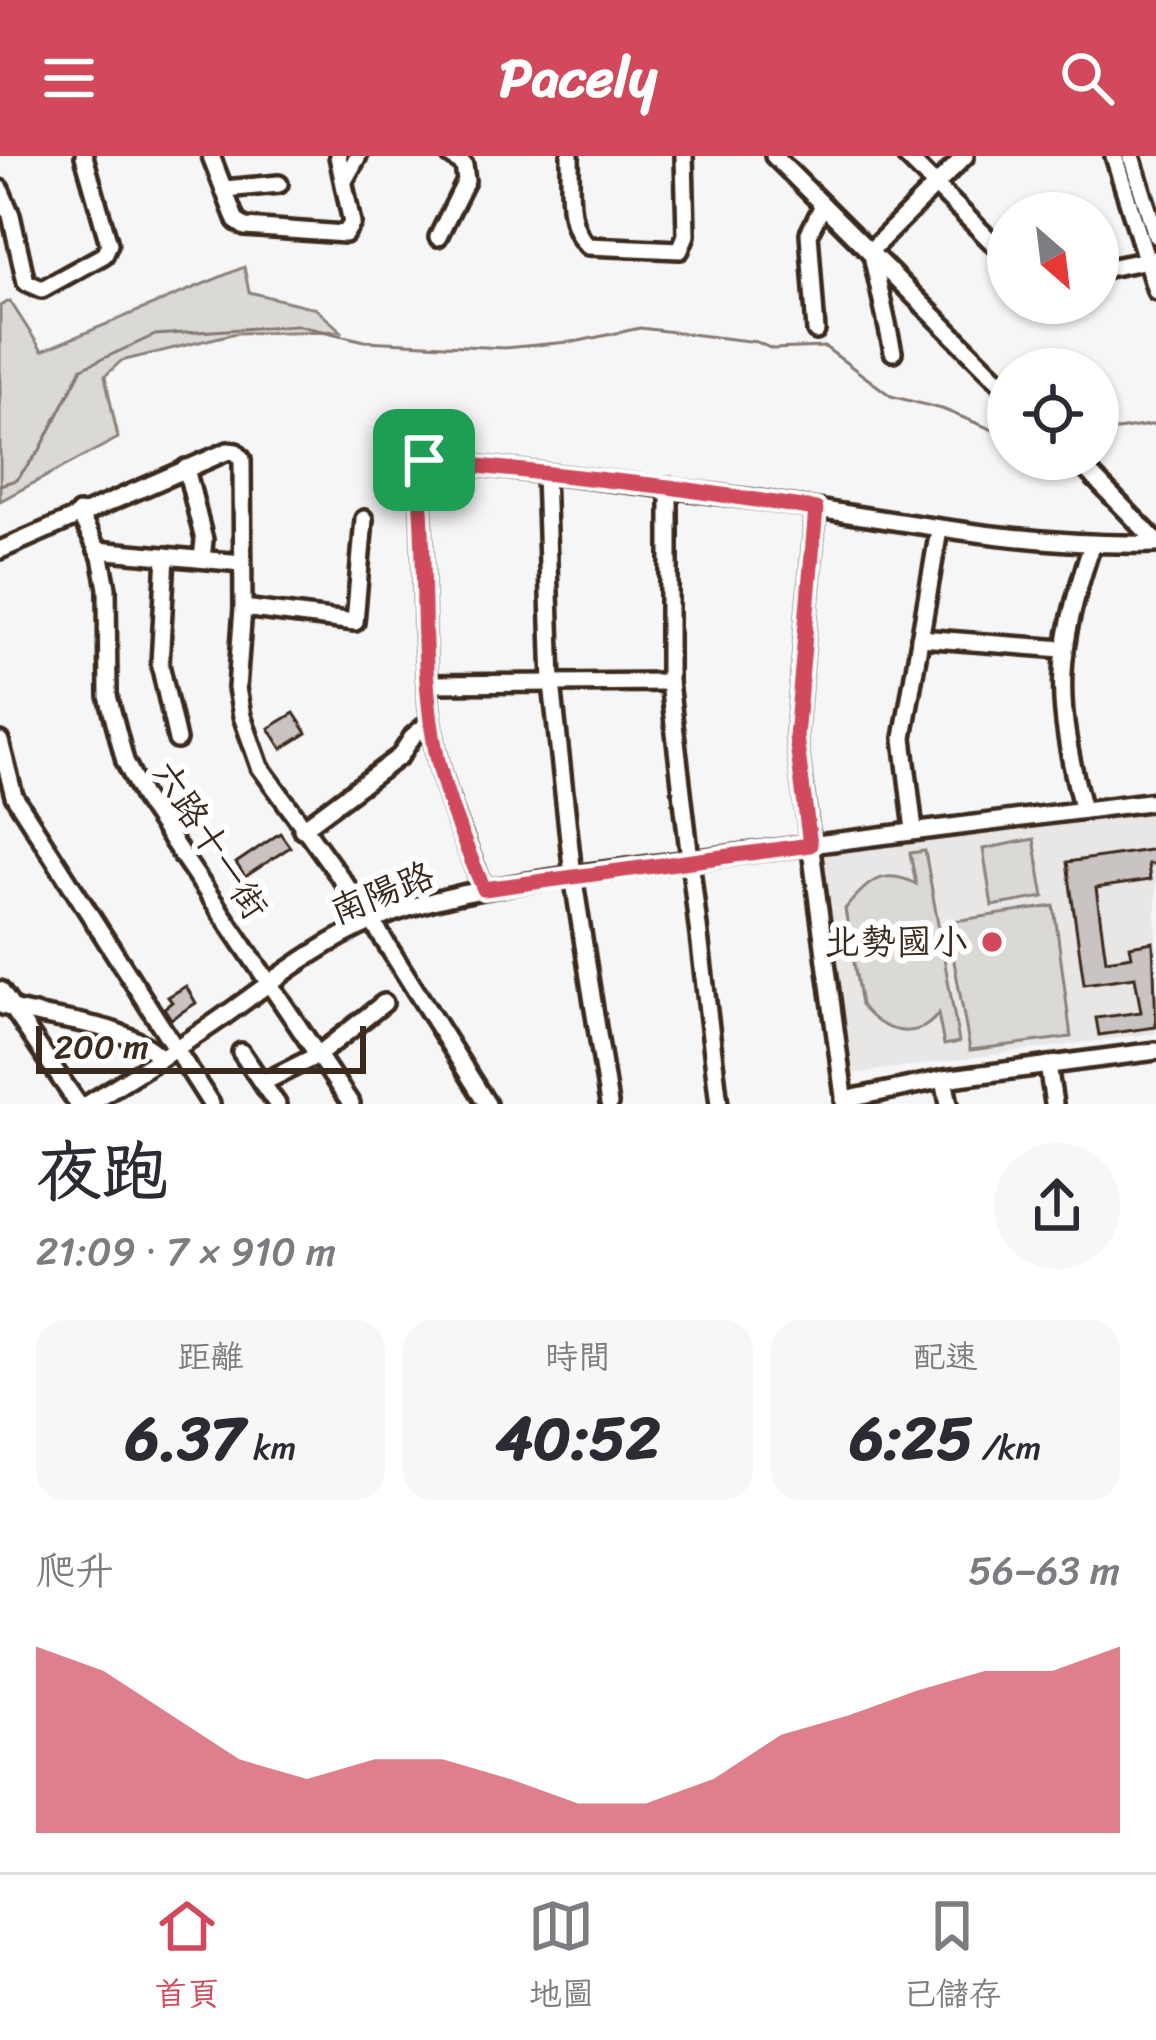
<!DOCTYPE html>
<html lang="zh-TW">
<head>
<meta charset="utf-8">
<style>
	:root { --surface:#fff; --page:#f7f7f7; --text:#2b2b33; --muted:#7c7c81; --line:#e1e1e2; --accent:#d1495b }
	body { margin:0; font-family:Sriracha,"LXGW WenKai TC",sans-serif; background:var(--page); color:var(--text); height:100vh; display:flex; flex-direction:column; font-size:45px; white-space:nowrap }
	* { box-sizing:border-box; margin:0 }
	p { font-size:39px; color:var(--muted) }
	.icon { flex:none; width:66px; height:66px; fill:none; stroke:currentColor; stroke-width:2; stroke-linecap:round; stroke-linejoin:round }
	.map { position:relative; height:948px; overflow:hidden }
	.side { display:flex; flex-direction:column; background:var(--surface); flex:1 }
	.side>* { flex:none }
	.needle { width:78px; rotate:152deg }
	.tools { position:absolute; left:987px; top:36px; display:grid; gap:24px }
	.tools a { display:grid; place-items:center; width:132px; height:132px; border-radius:50%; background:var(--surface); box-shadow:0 3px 9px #0004; font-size:60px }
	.scale { position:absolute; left:36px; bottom:30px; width:330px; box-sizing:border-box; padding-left:12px; border:6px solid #3b2a1e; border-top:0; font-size:33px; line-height:42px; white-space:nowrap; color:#3b2a1e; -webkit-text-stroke:9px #fff; paint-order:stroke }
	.pin { position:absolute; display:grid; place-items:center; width:102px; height:102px; color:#fff; margin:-51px; border-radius:24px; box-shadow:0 6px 18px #0006 }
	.round { display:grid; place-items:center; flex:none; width:126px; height:126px; border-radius:63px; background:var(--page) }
	.overview { display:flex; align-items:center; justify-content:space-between; height:204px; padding:0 36px }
	h1 { font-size:66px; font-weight:700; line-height:90px }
	.metrics { display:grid; grid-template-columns:repeat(3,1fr); gap:18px; height:204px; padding:12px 36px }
	.metrics div { display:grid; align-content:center; border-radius:30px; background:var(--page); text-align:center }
	.metrics b { font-size:60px; font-weight:700 }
	.metrics small { font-size:33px; font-weight:400 }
	.metrics p { font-size:33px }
	.chart { height:336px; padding:24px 36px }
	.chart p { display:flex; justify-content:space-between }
	.chart svg { width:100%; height:216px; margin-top:12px; fill:var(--accent); opacity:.7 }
	header { display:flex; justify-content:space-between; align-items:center; height:156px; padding:0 36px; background:var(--accent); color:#fff; font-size:54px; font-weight:700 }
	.menu { display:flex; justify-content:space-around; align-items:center; height:168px; border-top:3px solid var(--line); background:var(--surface); font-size:33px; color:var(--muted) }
	.menu a { display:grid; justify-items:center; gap:6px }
	.menu .active { color:var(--accent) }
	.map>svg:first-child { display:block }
	.built { fill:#e9e7e6 }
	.green { fill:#dbd9d6; stroke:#8b827a; stroke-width:3 }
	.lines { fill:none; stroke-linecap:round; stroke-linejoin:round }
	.stream { stroke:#847972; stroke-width:3 }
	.building { fill:#c9c3c1; stroke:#3b2a1e; stroke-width:3 }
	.minor-casing { stroke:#3b2a1e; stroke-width:24 }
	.minor { stroke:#fff; stroke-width:15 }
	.route-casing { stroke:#fff; stroke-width:24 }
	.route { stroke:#d1495b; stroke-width:15 }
	.poi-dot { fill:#d1495b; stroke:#fff; stroke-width:4.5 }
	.labels { text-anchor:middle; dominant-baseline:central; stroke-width:12; stroke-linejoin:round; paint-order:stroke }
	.street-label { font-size:36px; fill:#3b2a1e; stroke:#fff }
	.poi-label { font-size:36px; fill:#3b2a1e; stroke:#fff; text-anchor:end }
</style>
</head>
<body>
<header><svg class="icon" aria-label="menu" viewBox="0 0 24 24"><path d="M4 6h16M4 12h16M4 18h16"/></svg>Pacely<svg class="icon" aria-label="search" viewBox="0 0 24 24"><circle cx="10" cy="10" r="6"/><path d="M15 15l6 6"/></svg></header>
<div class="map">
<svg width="1156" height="948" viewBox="0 0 1156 948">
	<rect width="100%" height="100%" fill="#f7f6f6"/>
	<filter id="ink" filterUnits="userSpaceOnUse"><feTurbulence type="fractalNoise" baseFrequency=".00833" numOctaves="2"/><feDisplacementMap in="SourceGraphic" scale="24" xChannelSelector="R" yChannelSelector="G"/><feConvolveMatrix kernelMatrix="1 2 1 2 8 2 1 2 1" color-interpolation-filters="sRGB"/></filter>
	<g filter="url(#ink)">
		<polygon class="built" points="1156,649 1156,877 844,919 817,694"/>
		<g class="green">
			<polygon points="244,111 249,136 315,152 341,175 236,177 121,205 105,220 118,282 0,345 0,150 10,145 42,195"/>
			<polygon points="1034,683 1044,741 992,750 983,693"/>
			<path d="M925 695 959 886 944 889 938 858C917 887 880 876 861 849L845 753C866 727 883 710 916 728L910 697Z"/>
			<polygon points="1054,750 1071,881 970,894 947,766"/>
		</g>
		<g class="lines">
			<g class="stream">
				<polyline points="1098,277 1156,268"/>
				<polyline points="0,329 16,324 40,294 82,212 155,179 296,169 365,185 504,192 579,185 640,172 757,186 772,193 825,191 891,240 942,253 1008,280"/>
			</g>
		</g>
		<g class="building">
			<polygon points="294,557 307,577 282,593 269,572"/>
			<polygon points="280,677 290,691 245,721 236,707"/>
			<polygon points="1156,693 1156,708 1148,708 1150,724 1096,732 1106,804 1132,800 1130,790 1153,786 1156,871 1099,879 1096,862 1141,856 1135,821 1084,828 1067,706"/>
			<polygon points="186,830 196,847 171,863 164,852 172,846 168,841"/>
		</g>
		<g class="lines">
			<g class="minor-casing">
				<g id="minor">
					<polyline points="211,0 236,65 245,71 345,78 352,67 338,0"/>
					<path d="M570 0C571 30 565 69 588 90L680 94 686 79 684 0"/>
					<polyline points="774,0 1008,234"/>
					<polyline points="906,0 1008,102"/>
					<polyline points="1114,0 1156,135"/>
					<polyline points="1131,0 1156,79"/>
					<polyline points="345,23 358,0"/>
					<polyline points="0,33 11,59 26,126 42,133 104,99 109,88 84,0"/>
					<polyline points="224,33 279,28"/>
					<polyline points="438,81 466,25 464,9 451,0"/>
					<polyline points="1098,114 1153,103"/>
					<polyline points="816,175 809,77 823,49"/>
					<polyline points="893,196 871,94 965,0"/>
					<polyline points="1076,303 1156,385"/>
					<polyline points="186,312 204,384 202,403"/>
					<polyline points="545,318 552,527 573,719 609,948"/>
					<polyline points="669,331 669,526 719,948"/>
					<polyline points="816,353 796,581 845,948"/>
					<polyline points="79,357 101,401 107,432 108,540 125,605 144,643 351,948"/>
					<polyline points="0,394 228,295 236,296 242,303 243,452 237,532 242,560 260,611 372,765 487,948"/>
					<polyline points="97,394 242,407"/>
					<polyline points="166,400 160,508 177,584"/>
					<polyline points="243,452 355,466 364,363"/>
					<polyline points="920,482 1063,493"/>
					<polyline points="429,528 669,526"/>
					<polyline points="0,585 14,640 211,948"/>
					<path d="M1083 654C1054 543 1055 499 1092 389"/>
					<polyline points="302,673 400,600 413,580 431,565"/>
					<polyline points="914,674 903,582 939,374"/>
					<path d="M484 733C461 678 438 624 431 565 420 481 427 397 418 313L424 304C540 317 656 329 772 346 900 365 1026 391 1156 388"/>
					<polyline points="0,834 78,948"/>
					<path d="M0 849C50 867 120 862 161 902"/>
					<polyline points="241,896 262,927 318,899 384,847"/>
					<polyline points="1048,909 1054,948"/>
					<polyline points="944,923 949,948"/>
					<polyline points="262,927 277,948"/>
					<polyline points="844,944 944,923 1156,895"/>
					<path d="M88 948C132 920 177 893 220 863 269 828 320 787 375 764 438 738 506 730 573 719L1156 645"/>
				</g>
			</g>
			<use href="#minor" class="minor"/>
		</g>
	</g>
	<g class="lines" filter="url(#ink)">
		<g class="route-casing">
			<path id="route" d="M424 304 669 331 816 353 796 581 810 689 484 733C460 678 438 624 431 565 420 481 427 397 418 314Z"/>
		</g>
		<use href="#route" class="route"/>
	</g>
	<circle class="poi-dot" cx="992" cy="786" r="12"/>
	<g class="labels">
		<g class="street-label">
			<text transform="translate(210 684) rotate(57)">六路十一街</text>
			<text transform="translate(382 737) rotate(-22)">南陽路</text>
		</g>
		<g class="poi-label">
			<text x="968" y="786">北勢國小</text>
		</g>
	</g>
</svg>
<div class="tools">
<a><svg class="needle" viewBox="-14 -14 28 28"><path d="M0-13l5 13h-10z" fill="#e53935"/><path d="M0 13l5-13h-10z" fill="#7c7c81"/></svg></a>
<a><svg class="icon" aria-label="locate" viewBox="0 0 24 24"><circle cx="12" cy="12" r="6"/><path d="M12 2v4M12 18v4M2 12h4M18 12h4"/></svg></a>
</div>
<div class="scale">200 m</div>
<div class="pin" style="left:424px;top:304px;background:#1e9e55"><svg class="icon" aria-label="arrive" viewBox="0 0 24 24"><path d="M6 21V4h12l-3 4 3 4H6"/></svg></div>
</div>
<section class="side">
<div class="overview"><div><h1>夜跑</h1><p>21:09 · 7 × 910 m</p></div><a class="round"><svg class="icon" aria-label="share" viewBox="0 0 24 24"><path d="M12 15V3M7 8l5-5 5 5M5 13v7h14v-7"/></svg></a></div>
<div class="metrics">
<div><p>距離</p><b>6.37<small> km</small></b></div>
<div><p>時間</p><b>40:52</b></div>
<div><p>配速</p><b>6:25<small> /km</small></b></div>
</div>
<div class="chart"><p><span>爬升</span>56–63 m</p>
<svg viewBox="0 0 160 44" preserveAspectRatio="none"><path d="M0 44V6L10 11L20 20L30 29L40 33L50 29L60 29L70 33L80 38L90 38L100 33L110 24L120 20L130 15L140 11L150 11L160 6V44z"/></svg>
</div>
</section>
<nav class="menu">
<a class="active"><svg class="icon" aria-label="home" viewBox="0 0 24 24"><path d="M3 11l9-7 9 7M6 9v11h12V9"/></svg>首頁</a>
<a><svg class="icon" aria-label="map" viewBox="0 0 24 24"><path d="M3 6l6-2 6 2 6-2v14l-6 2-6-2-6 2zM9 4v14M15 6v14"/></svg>地圖</a>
<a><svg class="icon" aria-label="saved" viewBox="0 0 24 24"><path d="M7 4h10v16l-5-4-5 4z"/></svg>已儲存</a>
</nav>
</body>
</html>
